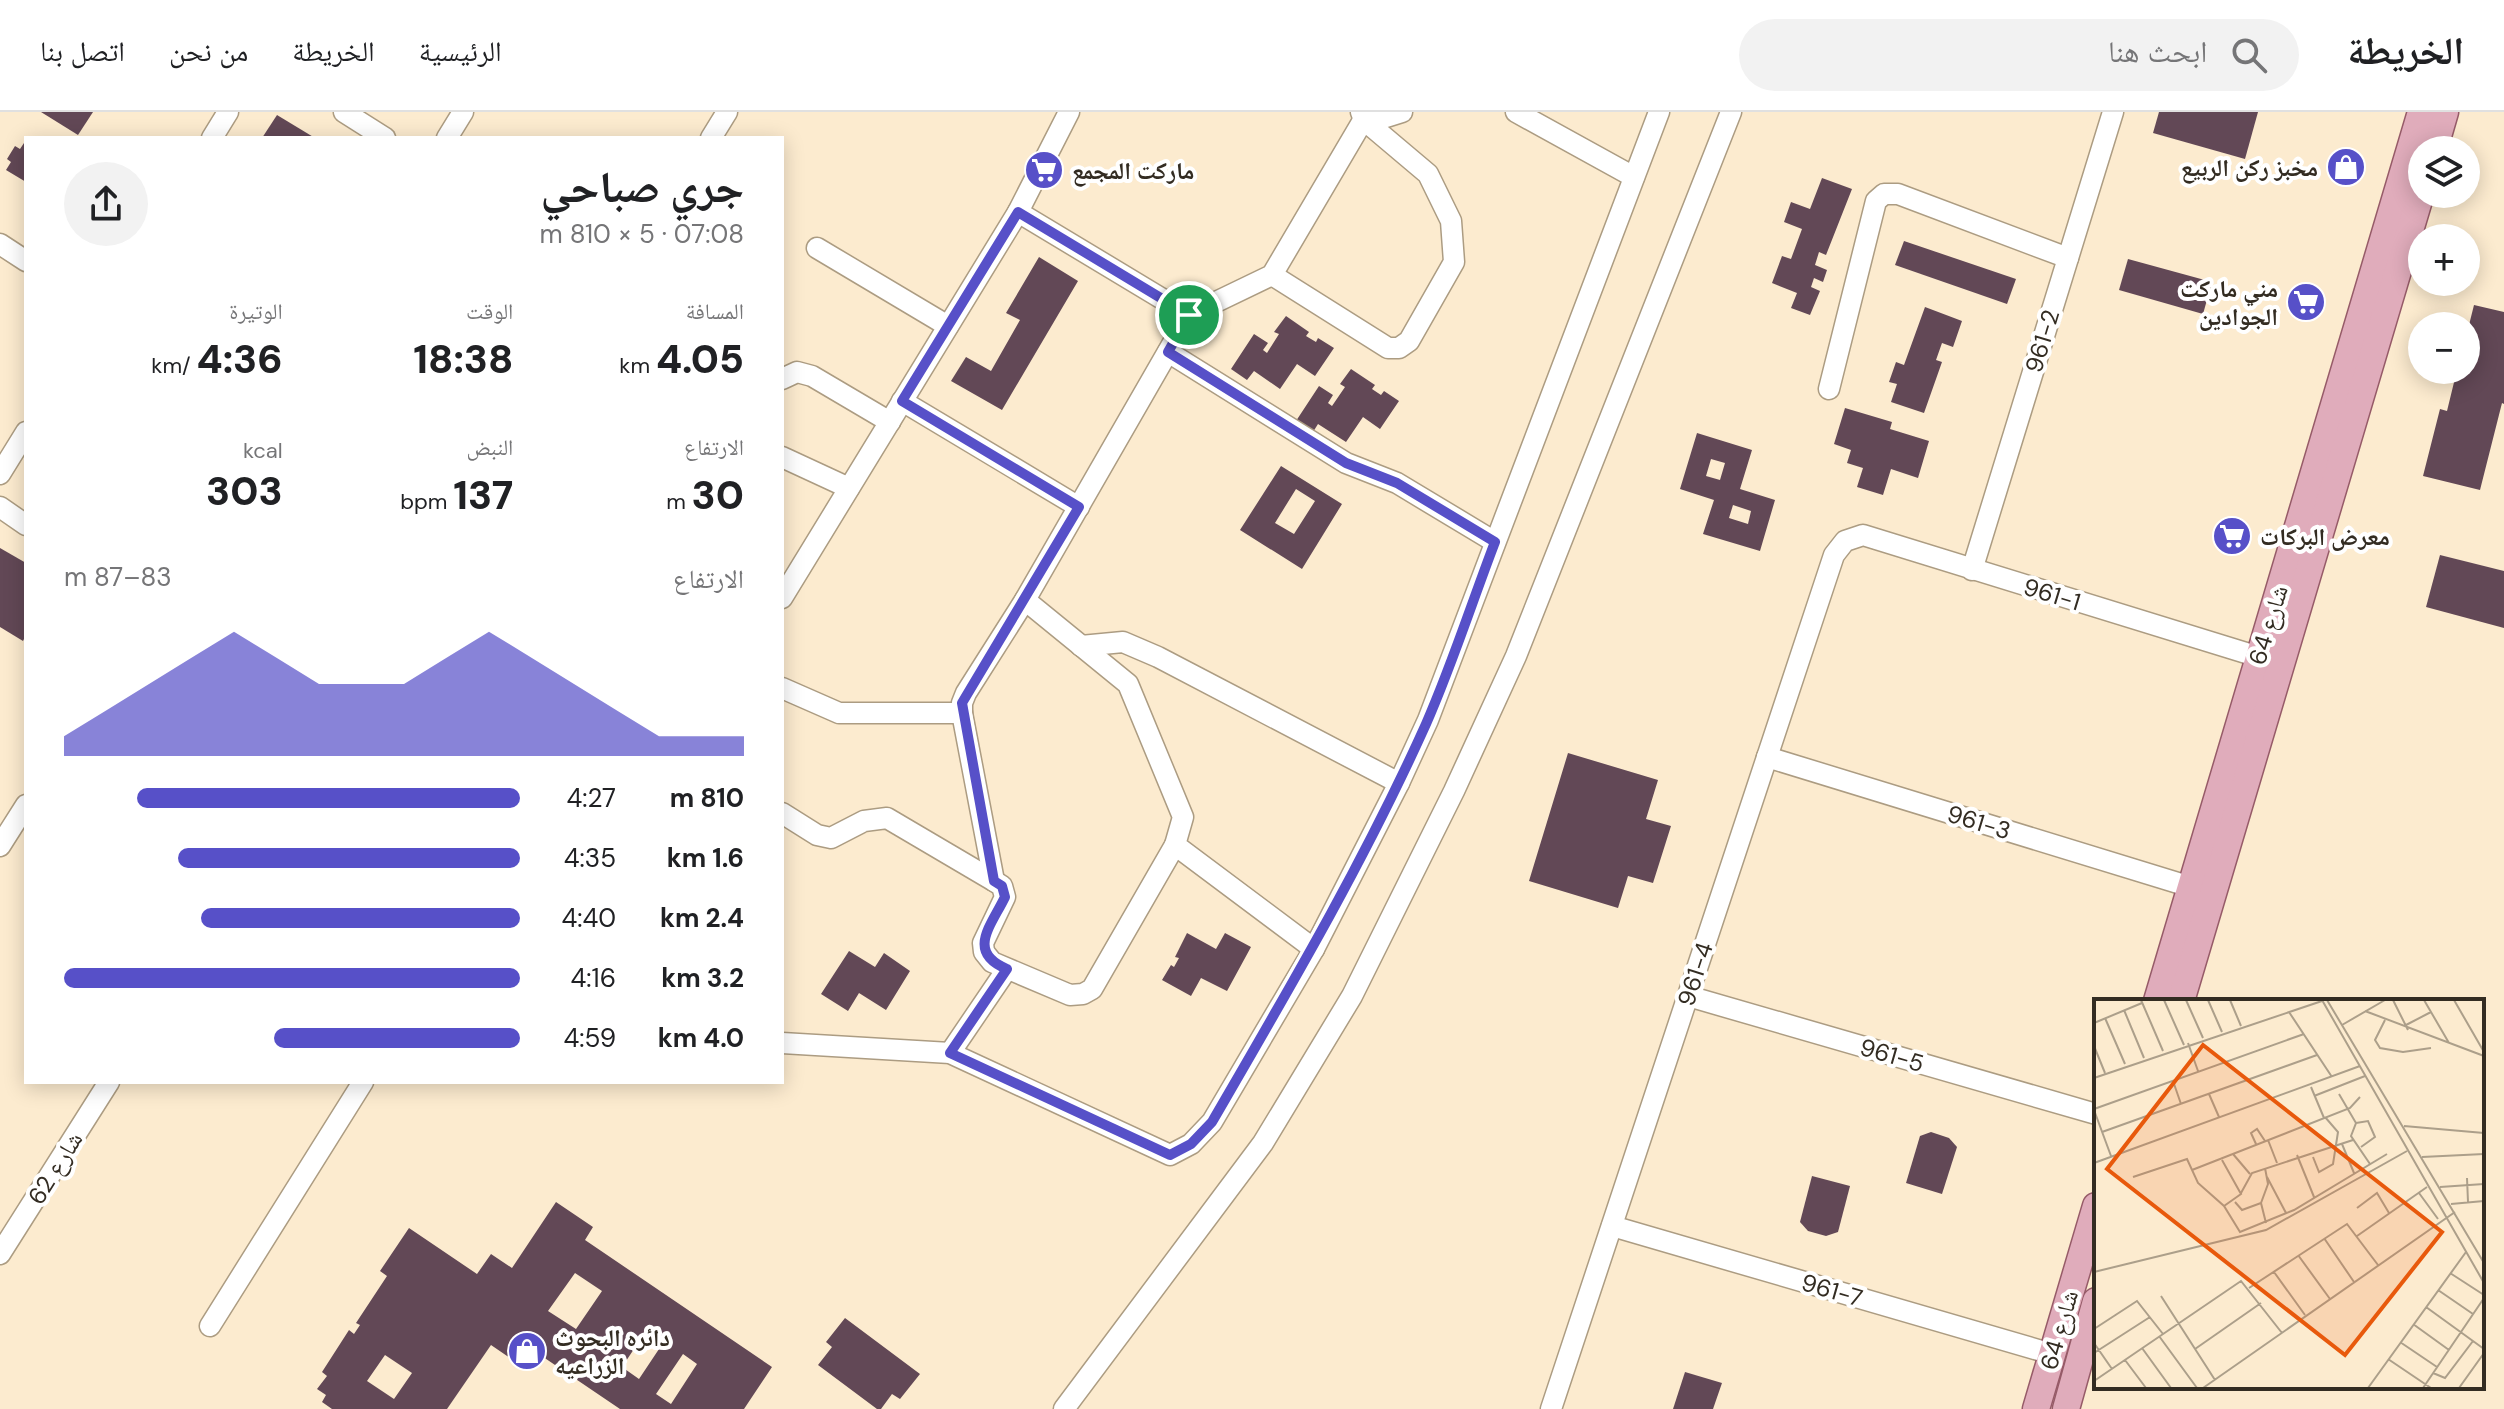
<!DOCTYPE html>
<html lang="ar">
<head>
<meta charset="utf-8">
<style>
	:root { --surface:#fff; --page:#f2f2f2; --text:#202124; --muted:#757577; --line:#e0e0e0; --accent:#5750c8 }
	body { margin:0; font-family:"DM Sans","Noto Naskh Arabic",sans-serif; background:var(--page); color:var(--text); direction:rtl; height:100vh; display:flex; flex-direction:column; font-size:30px; white-space:nowrap }
	* { box-sizing:border-box; margin:0 }
	p { font-size:26px; color:var(--muted) }
	.icon { flex:none; width:44px; height:44px; fill:none; stroke:currentColor; stroke-width:2; stroke-linecap:round; stroke-linejoin:round }
	.map { position:relative; flex:1; overflow:hidden; direction:ltr }
	.panel { position:absolute; left:24px; top:24px; width:760px; height:948px; display:flex; flex-direction:column; background:var(--surface); border-radius:0px; box-shadow:0 4px 20px #0003; direction:rtl }
	.panel>* { flex:none }
	.tools { position:absolute; left:2408px; top:24px; display:grid; gap:16px }
	.tools a { display:grid; place-items:center; width:72px; height:72px; border-radius:50%; background:var(--surface); box-shadow:0 4px 20px #0003; font-size:40px }
	.pin { position:absolute; display:grid; place-items:center; width:68px; height:68px; color:#fff; margin:-34px; border:4px solid #fff; border-radius:50%; box-shadow:0 2px 8px #0007 }
	.round { display:grid; place-items:center; flex:none; width:84px; height:84px; border-radius:42px; background:var(--page) }
	.overview { display:flex; align-items:center; justify-content:space-between; height:136px; padding:0 40px }
	h1 { font-size:44px; font-weight:800; line-height:60px }
	.figures { display:grid; grid-template-columns:repeat(3,1fr); gap:12px; height:136px; padding:8px 40px }
	.figures div { display:grid; align-content:center }
	.figures b { font-size:40px; font-weight:800 }
	.figures small { font-size:22px; font-weight:400 }
	.figures p { font-size:22px }
	.chart { height:224px; padding:16px 40px }
	.chart p { display:flex; justify-content:space-between }
	.chart svg { width:100%; height:144px; margin-top:8px; fill:var(--accent); opacity:.7 }
	ul { padding:0 40px; list-style:none; font-size:26px }
	li { display:grid; grid-template-columns:128px 96px 1fr; align-items:center; height:60px }
	li i { height:20px; border-radius:10px; background:var(--accent) }
	header { display:flex; align-items:center; gap:48px; box-sizing:border-box; height:112px; padding:0 40px; background:var(--surface); border-bottom:2px solid var(--line) }
	header strong { font-size:38px }
	nav { display:flex; gap:44px; margin-inline-start:auto; font-size:28px }
	.search { width:560px; height:72px; background:var(--page); display:flex; align-items:center; gap:20px; box-sizing:border-box; padding:0 28px; border-radius:44px; color:var(--muted); font-size:30px }
	.map>svg:first-child { display:block }
	.building { fill:#624856; fill-rule:evenodd }
	.lines { fill:none; stroke-linecap:round; stroke-linejoin:round }
	.minor-casing { stroke:#ac9c82; stroke-width:23 }
	.major-casing { stroke:#965b68; stroke-width:29 }
	.minor { stroke:#fff; stroke-width:20 }
	.major { stroke:#e0acbb; stroke-width:26 }
	.route-casing { stroke:#fff; stroke-width:16 }
	.route { stroke:#5750c8; stroke-width:10 }
	.labels { text-anchor:middle; dominant-baseline:central; stroke-width:8; stroke-linejoin:round; paint-order:stroke }
	.poi-label { font-size:24px; font-weight:bold; fill:#332c22; stroke:#fff; text-anchor:start }
	.street-label { font-size:24px; fill:#332c22; stroke:#fff }
	.inset-road { fill:none; stroke:#ac9f8a; stroke-width:2 }
	.view { fill:#e8590c; fill-opacity:0.15; stroke:#e8590c; stroke-width:4 }
	.inset-edge { fill:none; stroke:#332c22; stroke-width:4 }
</style>
</head>
<body>
<header>
<strong>الخريطة</strong>
<div class="search"><svg class="icon" aria-label="search" viewBox="0 0 24 24"><circle cx="10" cy="10" r="6"/><path d="M15 15l6 6"/></svg>ابحث هنا</div>
<nav><a>الرئيسية</a><a>الخريطة</a><a>من نحن</a><a>اتصل بنا</a></nav>
</header>
<div class="map">
<svg width="2504" height="1297" viewBox="0 0 2504 1297">
	<rect width="100%" height="100%" fill="#fcebcf"/>
	<g class="building">
		<polygon points="41,0 93,0 78,23"/>
		<polygon points="2159,0 2258,0 2245,47 2153,21"/>
		<polygon points="277,3 315,26 262,26"/>
		<polygon points="24,31 26,32 26,70 6,58 11,50 7,47 15,34 20,37"/>
		<polygon points="1822,66 1852,77 1826,143 1819,140 1815,153 1827,158 1823,170 1814,166 1811,175 1820,179 1810,203 1791,196 1797,181 1772,171 1782,144 1791,147 1802,117 1784,110 1791,90 1810,97"/>
		<polygon points="1904,129 2016,167 2007,192 1895,153"/>
		<polygon points="1039,145 1078,169 1002,298 951,269 966,245 991,259 1020,208 1006,201"/>
		<polygon points="2128,147 2212,170 2203,202 2119,178"/>
		<polygon points="2474,193 2504,200 2504,292 2502,291 2480,378 2423,364 2440,297 2447,299 2457,258 2466,258 2466,225"/>
		<polygon points="1925,195 1962,209 1953,235 1942,231 1936,248 1942,250 1924,301 1891,290 1897,272 1889,270 1896,250 1904,253"/>
		<polygon points="1286,204 1309,220 1306,224 1316,230 1318,226 1334,236 1315,264 1297,252 1280,277 1254,259 1247,268 1231,257 1254,222 1268,231 1263,238 1267,241 1279,222 1274,220"/>
		<polygon points="1351,257 1375,273 1372,277 1381,283 1384,279 1399,289 1380,317 1363,305 1346,330 1318,312 1313,320 1296,309 1319,274 1333,283 1328,291 1332,294 1345,275 1340,272"/>
		<polygon points="1845,296 1892,310 1890,317 1929,329 1918,366 1891,357 1883,383 1857,375 1863,356 1847,351 1851,338 1834,332"/>
		<path d="M1697 321 1752 338 1740 377 1775 388 1760 439 1703 422 1714 388 1680 377ZM1711 347 1725 351 1720 368 1706 364ZM1733 393 1751 399 1748 412 1729 406Z"/>
		<path d="M1281 354 1342 392 1302 457 1240 418ZM1296 377 1315 389 1294 422 1275 411Z"/>
		<polygon points="0,436 26,451 26,523 23,529 0,515"/>
		<polygon points="2440,443 2504,459 2504,516 2426,495"/>
		<polygon points="1568,641 1658,668 1646,707 1671,714 1653,771 1628,764 1618,796 1529,769"/>
		<polygon points="1187,821 1216,837 1225,821 1251,835 1227,879 1201,866 1191,884 1162,868 1171,853 1174,855 1179,846 1175,845"/>
		<polygon points="849,839 875,855 884,841 910,859 886,898 859,881 848,899 821,882"/>
		<polygon points="1931,1020 1949,1026 1957,1035 1942,1082 1906,1071 1920,1024"/>
		<polygon points="1812,1064 1850,1074 1838,1120 1826,1124 1808,1119 1800,1110"/>
		<path d="M556 1090 593 1115 585 1128 772 1255 744 1297H620L524 1232 513 1248 491 1233 447 1297H332L322 1290 326 1283 317 1277 327 1264 322 1260 349 1218 354 1222 360 1213 356 1211 387 1164 380 1159 409 1116 477 1162 491 1142 512 1156ZM575 1161 602 1179 576 1217 548 1199ZM648 1216 665 1228 639 1267 622 1255ZM683 1242 697 1252 671 1292 656 1282ZM385 1243 412 1261 394 1287 367 1269Z"/>
		<polygon points="845,1206 920,1262 900,1287 892,1282 881,1297 877,1297 818,1253 832,1235 826,1230"/>
		<polygon points="1685,1260 1722,1271 1713,1297 1673,1297"/>
	</g>
	<g class="lines">
		<g class="minor-casing">
			<g id="minor">
				<polyline points="344,0 385,26"/>
				<polyline points="1516,0 1634,65"/>
				<polyline points="1367,11 1402,0"/>
				<polyline points="212,26 228,0"/>
				<polyline points="447,26 463,0"/>
				<polyline points="711,26 727,0"/>
				<polyline points="1018,100 1189,203"/>
				<polyline points="0,132 26,149"/>
				<polyline points="817,136 948,214"/>
				<polyline points="1272,163 1388,236 1399,236 1409,229 1454,150 1451,109 1428,62 1364,8 1361,0"/>
				<polyline points="1168,240 1346,351 1397,371 1495,430"/>
				<polyline points="782,267 797,260 812,264 890,310"/>
				<polyline points="1829,277 1876,89 1884,82 1898,82 2068,146"/>
				<polyline points="902,289 1079,395"/>
				<polyline points="782,345 849,376"/>
				<polyline points="0,362 26,320"/>
				<polyline points="0,395 26,413"/>
				<polyline points="1972,458 2113,0"/>
				<polyline points="782,486 1018,100 1069,0"/>
				<polyline points="1025,488 1128,572 1183,705 1175,733 1314,837"/>
				<polyline points="1081,534 1123,530 1158,545 1399,671"/>
				<polyline points="782,576 839,601 962,601"/>
				<polyline points="1767,645 2191,775"/>
				<polyline points="782,701 817,723 831,726 864,709 887,706 994,769 1002,774 1005,785 983,831 984,840 992,850 1070,883 1083,882 1092,877 1175,733"/>
				<polyline points="0,734 26,693"/>
				<polyline points="994,769 962,601 962,591 966,581 1025,488 1189,203 1272,163 1368,0"/>
				<polyline points="1688,884 2096,1002"/>
				<polyline points="782,931 950,941 1170,1043 1191,1032 1212,1010 1314,837 1399,671 1428,608 1659,0"/>
				<polyline points="950,941 1007,857"/>
				<polyline points="1612,1114 2052,1242"/>
				<polyline points="0,1142 109,970"/>
				<polyline points="210,1214 363,970"/>
				<polyline points="1064,1297 1263,1031 1352,884 1454,679 1516,544 1731,0"/>
				<polyline points="1551,1297 1834,443 1845,429 1863,423 2259,545"/>
			</g>
		</g>
		<g class="major-casing">
			<g id="major">
				<polyline points="2434,38 2445,0"/>
				<polyline points="2157,889 2421,0"/>
				<polyline points="2181,889 2422,78"/>
				<polyline points="2036,1297 2096,1094"/>
				<polyline points="2066,1297 2096,1189"/>
			</g>
		</g>
		<use href="#minor" class="minor"/>
		<use href="#major" class="major"/>
	</g>
	<g class="lines">
		<g class="route-casing">
			<path id="route" d="M1018 100 1189 203 1168 240 1346 351 1397 371 1495 430C1472 490 1452 553 1426 612 1364 750 1288 879 1212 1010L1191 1032 1170 1043 950 941 1007 857C966 840 991 814 1005 785L1002 774 994 769 962 591 1079 395 902 289Z"/>
		</g>
		<use href="#route" class="route"/>
	</g>
	<defs>
		<g id="shop-disc" transform="scale(2)"><circle r="9.5" fill="#5750c8" stroke="#fff"/><path d="M-5-2.5h2.3a2.7 3.5 0 0 1 5.4 0H5L5.5 6h-11ZM-1.5-2.5h3a1.5 2.3 0 0 0-3 0Z" fill="#fff"/></g>
		<g id="supermarket-disc" transform="scale(2)"><circle r="9.5" fill="#5750c8" stroke="#fff"/><path d="M-6-5.5h2.5l.6 2H6L4.5 2H-2.5L-4.4-4H-6ZM-1.5 3.2a1.3 1.3 0 1 0 .1 0ZM3 3.2a1.3 1.3 0 1 0 .1 0Z" fill="#fff"/></g>
	</defs>
	<g fill-rule="evenodd">
		<use href="#shop-disc" x="2346" y="55"/>
		<use href="#supermarket-disc" x="1044" y="58"/>
		<use href="#supermarket-disc" x="2306" y="190"/>
		<use href="#supermarket-disc" x="2232" y="424"/>
		<use href="#shop-disc" x="527" y="1239"/>
	</g>
	<g class="labels">
		<g class="poi-label">
			<text x="2318" y="55" text-anchor="end">مخبز ركن الربيع</text>
			<text x="1072" y="58">ماركت المجمع</text>
			<text x="2278" y="176" text-anchor="end">مني ماركت<tspan x="2278" dy="28">الجوادين</tspan></text>
			<text x="2260" y="424">معرض البركات</text>
			<text x="555" y="1225">دائره البحوث<tspan x="555" dy="28">الزراعيه</tspan></text>
		</g>
		<g class="street-label">
			<text transform="translate(2042 229) rotate(-73)">961-2</text>
			<text transform="translate(2052 482) rotate(17)">961-1</text>
			<text transform="translate(2268 513) rotate(-73)">شارع 64</text>
			<text transform="translate(1979 710) rotate(17)">961-3</text>
			<text transform="translate(1695 862) rotate(-72)">961-4</text>
			<text transform="translate(1892 943) rotate(16)">961-5</text>
			<text transform="translate(55 1056) rotate(-58)">شارع 62</text>
			<text transform="translate(1832 1178) rotate(16)">961-7</text>
			<text transform="translate(2059 1218) rotate(-74)">شارع 64</text>
		</g>
	</g>
	<g transform="translate(2094 887)">
		<rect width="390" height="390" fill="#fcebcf"/>
		<path class="inset-road" d="M47 1 69 52M70 1 90 46M92 1 109 39M114 1 128 33M136 1 147 27M228 1 390 284M233 1 390 264M299 1 314 31M330 1 355 44M360 1 390 53M30 11 50 59M271 12 390 57M195 13 238 78M11 19 31 65M291 21 281 41 286 49 309 53 337 49M0 24 48 4M248 26 291 1M312 26 337 13M94 44 104 72M0 47 11 74M0 79 228 2M79 82 87 105M217 88 230 119M115 95 125 118M245 95 262 124 257 137 276 165M220 97 271 77M0 110 210 35M0 111 17 157M262 124 274 122 281 138 267 148M310 127 390 134M8 133 223 56M174 141 183 164M162 145 157 134 163 130 171 142M248 145 260 174M139 155 156 175M203 156 220 198M219 158 225 173 239 165 244 133 231 118M328 158 390 155M128 161 147 195 130 207M0 164 266 67M171 169 174 185 167 204 172 224M98 171 256 109 266 98M39 178 93 160 104 184 130 207 146 233 200 211 293 155M173 178 192 214M373 179 374 203M346 188 390 185M147 194 158 174 259 141M325 194 344 220M141 203 148 211 167 204M357 205 390 202M263 209 283 194 295 214M263 237 333 188M230 239 260 283M204 256 236 300M0 273 172 231 313 152M180 273 211 316M356 274 390 296M155 289 253 225 284 266M344 291 379 315M67 297 121 381M332 308 390 350M319 325 355 351M0 330 43 302 69 335M65 337 103 389M306 343 343 368M0 344 18 370M48 349 77 389M101 350 167 304M0 354 56 318M294 360 337 389M31 361 52 389M339 374 351 379 379 342M0 382 147 282 188 334M109 389 361 213M274 389 372 253M329 389 390 299M365 389 390 354"/>
		<path class="view" d="M109 46 348 233 251 356 13 170Z"/>
		<rect width="390" height="390" class="inset-edge"/>
	</g>
</svg>
<div class="tools">
<a><svg class="icon" aria-label="layers" viewBox="0 0 24 24"><path d="M12 4l9 5-9 5-9-5zM3 14l9 5 9-5"/></svg></a>
<a>+</a>
<a>−</a>
</div>
<div class="pin" style="left:1189px;top:203px;background:#1e9e55"><svg class="icon" aria-label="arrive" viewBox="0 0 24 24"><path d="M6 21V4h12l-3 4 3 4H6"/></svg></div>
<section class="panel">
<div class="overview"><div><h1>جري صباحي</h1><p>07:08 · 5 × 810 m</p></div><a class="round"><svg class="icon" aria-label="share" viewBox="0 0 24 24"><path d="M12 15V3M7 8l5-5 5 5M5 13v7h14v-7"/></svg></a></div>
<div class="figures">
<div><p>المسافة</p><b>4.05<small> km</small></b></div>
<div><p>الوقت</p><b>18:38</b></div>
<div><p>الوتيرة</p><b>4:36<small> /km</small></b></div>
</div>
<div class="figures">
<div><p>الارتفاع</p><b>30<small> m</small></b></div>
<div><p>النبض</p><b>137<small> bpm</small></b></div>
<div><p>kcal</p><b>303</b></div>
</div>
<div class="chart"><p><span>الارتفاع</span>83–87 m</p>
<svg viewBox="0 0 160 44" preserveAspectRatio="none"><path d="M0 44V38L10 30L20 22L30 14L40 6L50 14L60 22L70 22L80 22L90 14L100 6L110 14L120 22L130 30L140 38L150 38L160 38V44z"/></svg>
</div>
<ul>
<li><b>810 m</b>4:27<i style="width:84%"></i></li>
<li><b>1.6 km</b>4:35<i style="width:75%"></i></li>
<li><b>2.4 km</b>4:40<i style="width:70%"></i></li>
<li><b>3.2 km</b>4:16<i style="width:100%"></i></li>
<li><b>4.0 km</b>4:59<i style="width:54%"></i></li>
</ul>
</section>
</div>
</body>
</html>
